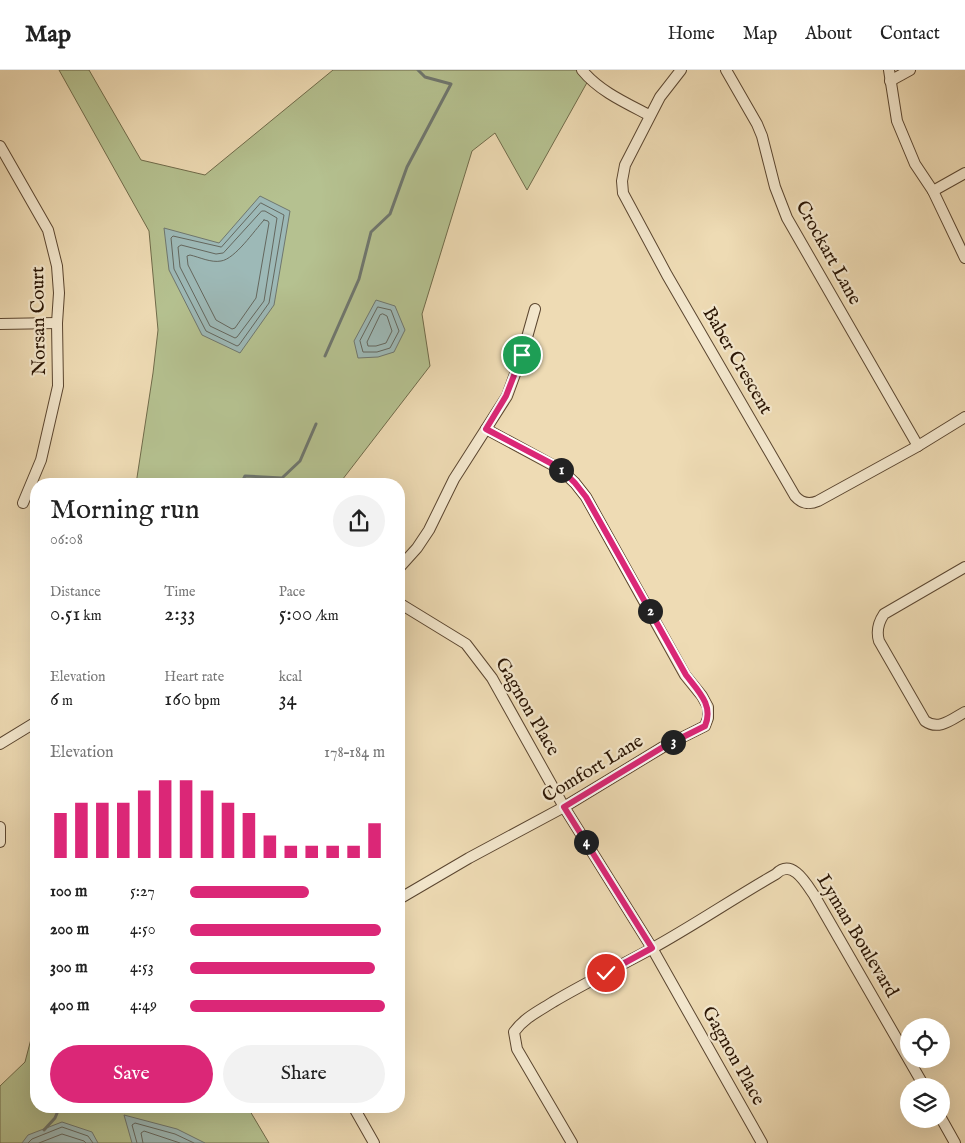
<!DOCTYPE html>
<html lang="en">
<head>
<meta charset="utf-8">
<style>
	:root { --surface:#fff; --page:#f2f2f2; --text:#222; --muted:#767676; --line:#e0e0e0; --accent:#db2777 }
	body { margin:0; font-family:"IM FELL English",serif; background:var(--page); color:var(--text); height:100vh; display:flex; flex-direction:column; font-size:19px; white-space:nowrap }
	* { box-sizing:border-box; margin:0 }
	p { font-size:16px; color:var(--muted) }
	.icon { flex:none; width:28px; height:28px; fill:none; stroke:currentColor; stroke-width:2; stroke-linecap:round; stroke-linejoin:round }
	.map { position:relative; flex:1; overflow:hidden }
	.sheet { position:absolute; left:30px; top:408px; width:375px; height:635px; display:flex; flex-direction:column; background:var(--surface); border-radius:20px; box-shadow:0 5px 20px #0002 }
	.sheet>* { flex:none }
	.buttons { position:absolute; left:900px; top:948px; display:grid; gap:10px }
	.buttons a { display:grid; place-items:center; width:50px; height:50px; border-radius:50%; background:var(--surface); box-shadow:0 5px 20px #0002; font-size:25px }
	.pin { position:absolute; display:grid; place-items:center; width:42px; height:42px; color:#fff; margin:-21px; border:2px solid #fff; border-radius:50%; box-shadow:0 1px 5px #0007 }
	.km { position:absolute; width:25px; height:25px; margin:-12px; border-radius:50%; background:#222; color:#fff; font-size:14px; line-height:25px; text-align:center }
	.round { display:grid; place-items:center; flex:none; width:52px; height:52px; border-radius:26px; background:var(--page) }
	.summary { display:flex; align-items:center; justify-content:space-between; height:85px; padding:0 20px }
	h1 { font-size:28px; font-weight:600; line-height:38px }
	.figures { display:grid; grid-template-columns:repeat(3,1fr); gap:8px; height:85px; padding:5px 20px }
	.figures div { display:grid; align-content:center }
	.figures b { font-size:21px; font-weight:600 }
	.figures small { font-size:14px; font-weight:400 }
	.figures p { font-size:14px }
	.chart { height:140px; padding:10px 20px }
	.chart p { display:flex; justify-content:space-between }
	.chart svg { width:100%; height:90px; margin-top:5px; stroke:var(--accent); stroke-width:6 }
	.cta { display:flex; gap:10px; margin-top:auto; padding:10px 20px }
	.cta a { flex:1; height:58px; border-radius:30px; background:var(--accent); color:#fff; font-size:20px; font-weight:600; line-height:58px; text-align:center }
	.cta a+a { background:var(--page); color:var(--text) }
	ul { padding:0 20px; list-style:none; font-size:16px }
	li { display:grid; grid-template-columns:80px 60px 1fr; align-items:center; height:38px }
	li i { height:12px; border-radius:6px; background:var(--accent) }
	header { display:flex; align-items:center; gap:30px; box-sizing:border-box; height:70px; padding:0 25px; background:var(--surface); border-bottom:1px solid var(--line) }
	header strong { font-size:24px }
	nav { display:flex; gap:28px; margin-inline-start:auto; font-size:18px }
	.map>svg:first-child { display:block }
	.green { fill:#b5c190; stroke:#706b4a }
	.water { fill:#9db9b7; stroke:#6f776f }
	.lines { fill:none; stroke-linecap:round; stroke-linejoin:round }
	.shore { stroke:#64675e; stroke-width:1 }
	.stream { stroke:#6f776f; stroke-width:3 }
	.minor-casing { stroke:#5b4630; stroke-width:12 }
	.minor { stroke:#f4e8ce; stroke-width:10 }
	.route-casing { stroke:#fff; stroke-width:10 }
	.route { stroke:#db2777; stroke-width:6 }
	.labels { text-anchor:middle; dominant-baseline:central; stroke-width:4.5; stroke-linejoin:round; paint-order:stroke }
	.street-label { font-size:19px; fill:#2a1504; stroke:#f4e8ce }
</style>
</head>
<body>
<header>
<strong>Map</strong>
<nav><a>Home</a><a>Map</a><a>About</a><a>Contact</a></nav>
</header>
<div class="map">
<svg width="965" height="1073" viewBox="0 0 965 1073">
	<rect width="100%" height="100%" fill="#eedbb4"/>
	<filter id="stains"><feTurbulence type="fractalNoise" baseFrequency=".004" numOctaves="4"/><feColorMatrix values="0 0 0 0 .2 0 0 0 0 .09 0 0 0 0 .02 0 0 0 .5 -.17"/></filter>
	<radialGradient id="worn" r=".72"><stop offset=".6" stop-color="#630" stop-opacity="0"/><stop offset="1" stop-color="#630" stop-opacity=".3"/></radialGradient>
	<g class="green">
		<polygon points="59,0 89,0 141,90 205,105 333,0 581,0 589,9 527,120 495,63 472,81 422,244 430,296 339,414 136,414 153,303 158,260 149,161"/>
		<polygon points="36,950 36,1036 247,1036 269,1073 0,1073 0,1016 25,992"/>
	</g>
	<g class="water">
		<polygon points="260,126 290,141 274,235 240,283 202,265 169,200 164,158 219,173"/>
		<polygon points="376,230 395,236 405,260 394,282 378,287 358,288 354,271"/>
		<polygon points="124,1045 177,1059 205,1073 132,1073"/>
		<polygon points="62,1052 92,1062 98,1073 22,1073 28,1065"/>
	</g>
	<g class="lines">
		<g class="shore">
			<polygon points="261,133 284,145 269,233 239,275 237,276 206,261 174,199 171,168 173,166 221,177"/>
			<polygon points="262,141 265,141 277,148 264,231 237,267 235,268 210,256 180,197 178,177 181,175 216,184 223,183"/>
			<path d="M264 150 268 151 269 153 256 228 235 258 232 259 216 250 188 195 187 186 190 185C199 187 211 193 221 191 235 189 254 161 264 150Z"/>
			<polygon points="378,237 391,240 399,261 390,278 377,282 363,282 360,271"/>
			<polygon points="383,244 387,246 392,261 386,273 376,276 368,276 367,272 380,245"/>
			<polyline points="28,1073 32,1069 62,1057 88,1066 93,1073"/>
			<polyline points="39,1073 62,1064 84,1071 86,1073"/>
			<polyline points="137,1073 132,1055 135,1053 175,1064 194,1073"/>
			<polyline points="143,1073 141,1063 144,1061 180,1073"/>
		</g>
		<g class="stream">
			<polyline points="325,286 359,209 371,162 390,144 407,97 451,14 425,7 418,0"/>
			<polyline points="241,414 245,406 282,408 300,391 316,354"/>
			<polyline points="44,1060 55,1048 60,1036"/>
		</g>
		<g class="minor-casing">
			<g id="minor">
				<path d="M582 0C599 21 626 33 649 45"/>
				<path d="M681 0 660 27 625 95 622 111 623 123 667 205 795 426C801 433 809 435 818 431L918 376 965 347"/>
				<polyline points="726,0 757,54 762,66 775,117 787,148 918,376"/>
				<polyline points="889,0 897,51 915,94 933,121 965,188"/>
				<polyline points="890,11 910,0"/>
				<polyline points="0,76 48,160 57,196 59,223 57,253 58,316 41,390 23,433"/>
				<polyline points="933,121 965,103"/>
				<polyline points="0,254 57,253"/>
				<path d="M965 497 884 544C878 553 876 561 879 571L925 651C939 661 952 649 965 642"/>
				<polyline points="399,498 417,478 429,460 454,409 507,326 522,285 535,239"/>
				<polyline points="399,533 466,574 492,608 564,737 652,878 762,1073"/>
				<polyline points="0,674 36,652"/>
				<polyline points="0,757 0,772"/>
				<polyline points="399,829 469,788 564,737 663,677 705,656 708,648 708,637 702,626 685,605 586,427 575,413 560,399 486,359"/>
				<polyline points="353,1036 374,1073"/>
				<polyline points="941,1048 955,1073"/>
				<path d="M572 1073 517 979 514 962C524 948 539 941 553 932 585 913 618 897 651 879 693 856 734 828 776 804 792 788 806 813 814 825L924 1016"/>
			</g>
		</g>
		<use href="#minor" class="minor"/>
	</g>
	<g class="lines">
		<g class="route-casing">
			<path id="route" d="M522 285 506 326 486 359 560 398 575 413 586 427 686 605C698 621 714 635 705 656L663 677 564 737 652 878 606 903"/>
		</g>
		<use href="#route" class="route"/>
	</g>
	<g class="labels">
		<g class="street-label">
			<text transform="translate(828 183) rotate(61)">Crockart Lane</text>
			<text transform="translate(39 251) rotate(-91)">Norsan Court</text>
			<text transform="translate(737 291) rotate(60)">Baber Crescent</text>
			<text transform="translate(527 637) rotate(60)">Gagnon Place</text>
			<text transform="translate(593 699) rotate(-31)">Comfort Lane</text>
			<text transform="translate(857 866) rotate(59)">Lyman Boulevard</text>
			<text transform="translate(733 986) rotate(61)">Gagnon Place</text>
		</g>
	</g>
	<rect width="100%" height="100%" filter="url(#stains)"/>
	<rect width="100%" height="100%" fill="url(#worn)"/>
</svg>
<div class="buttons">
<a><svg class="icon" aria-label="locate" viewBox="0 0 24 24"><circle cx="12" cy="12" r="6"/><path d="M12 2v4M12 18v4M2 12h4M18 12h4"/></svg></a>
<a><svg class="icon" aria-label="layers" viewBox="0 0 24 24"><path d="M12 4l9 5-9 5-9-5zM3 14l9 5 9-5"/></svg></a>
</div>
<div class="pin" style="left:522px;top:285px;background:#1e9e55"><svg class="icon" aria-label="arrive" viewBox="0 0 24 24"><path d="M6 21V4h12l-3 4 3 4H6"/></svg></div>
<div class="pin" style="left:606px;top:903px;background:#d93025"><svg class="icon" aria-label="check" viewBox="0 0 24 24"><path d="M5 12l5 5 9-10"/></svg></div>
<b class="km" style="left:561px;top:400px">1</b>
<b class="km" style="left:650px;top:541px">2</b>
<b class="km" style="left:673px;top:672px">3</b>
<b class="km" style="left:586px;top:772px">4</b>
<section class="sheet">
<div class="summary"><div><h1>Morning run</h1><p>06:08</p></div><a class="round"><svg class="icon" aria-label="share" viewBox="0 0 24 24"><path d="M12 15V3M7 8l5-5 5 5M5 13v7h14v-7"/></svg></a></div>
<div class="figures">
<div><p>Distance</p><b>0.51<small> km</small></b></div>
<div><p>Time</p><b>2:33</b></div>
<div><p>Pace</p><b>5:00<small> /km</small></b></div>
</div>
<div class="figures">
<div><p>Elevation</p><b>6<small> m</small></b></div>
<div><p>Heart rate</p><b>160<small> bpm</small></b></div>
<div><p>kcal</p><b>34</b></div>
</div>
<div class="chart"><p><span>Elevation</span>178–184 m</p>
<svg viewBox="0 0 160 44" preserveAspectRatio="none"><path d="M5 44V22M15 44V17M25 44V17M35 44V17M45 44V11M55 44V6M65 44V6M75 44V11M85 44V17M95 44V22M105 44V33M115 44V38M125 44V38M135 44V38M145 44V38M155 44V27"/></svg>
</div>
<ul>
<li><b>100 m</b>5:27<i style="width:61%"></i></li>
<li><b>200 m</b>4:50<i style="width:98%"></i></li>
<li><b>300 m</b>4:53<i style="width:95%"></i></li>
<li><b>400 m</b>4:49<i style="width:100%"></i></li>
</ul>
<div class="cta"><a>Save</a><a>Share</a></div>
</section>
</div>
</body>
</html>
